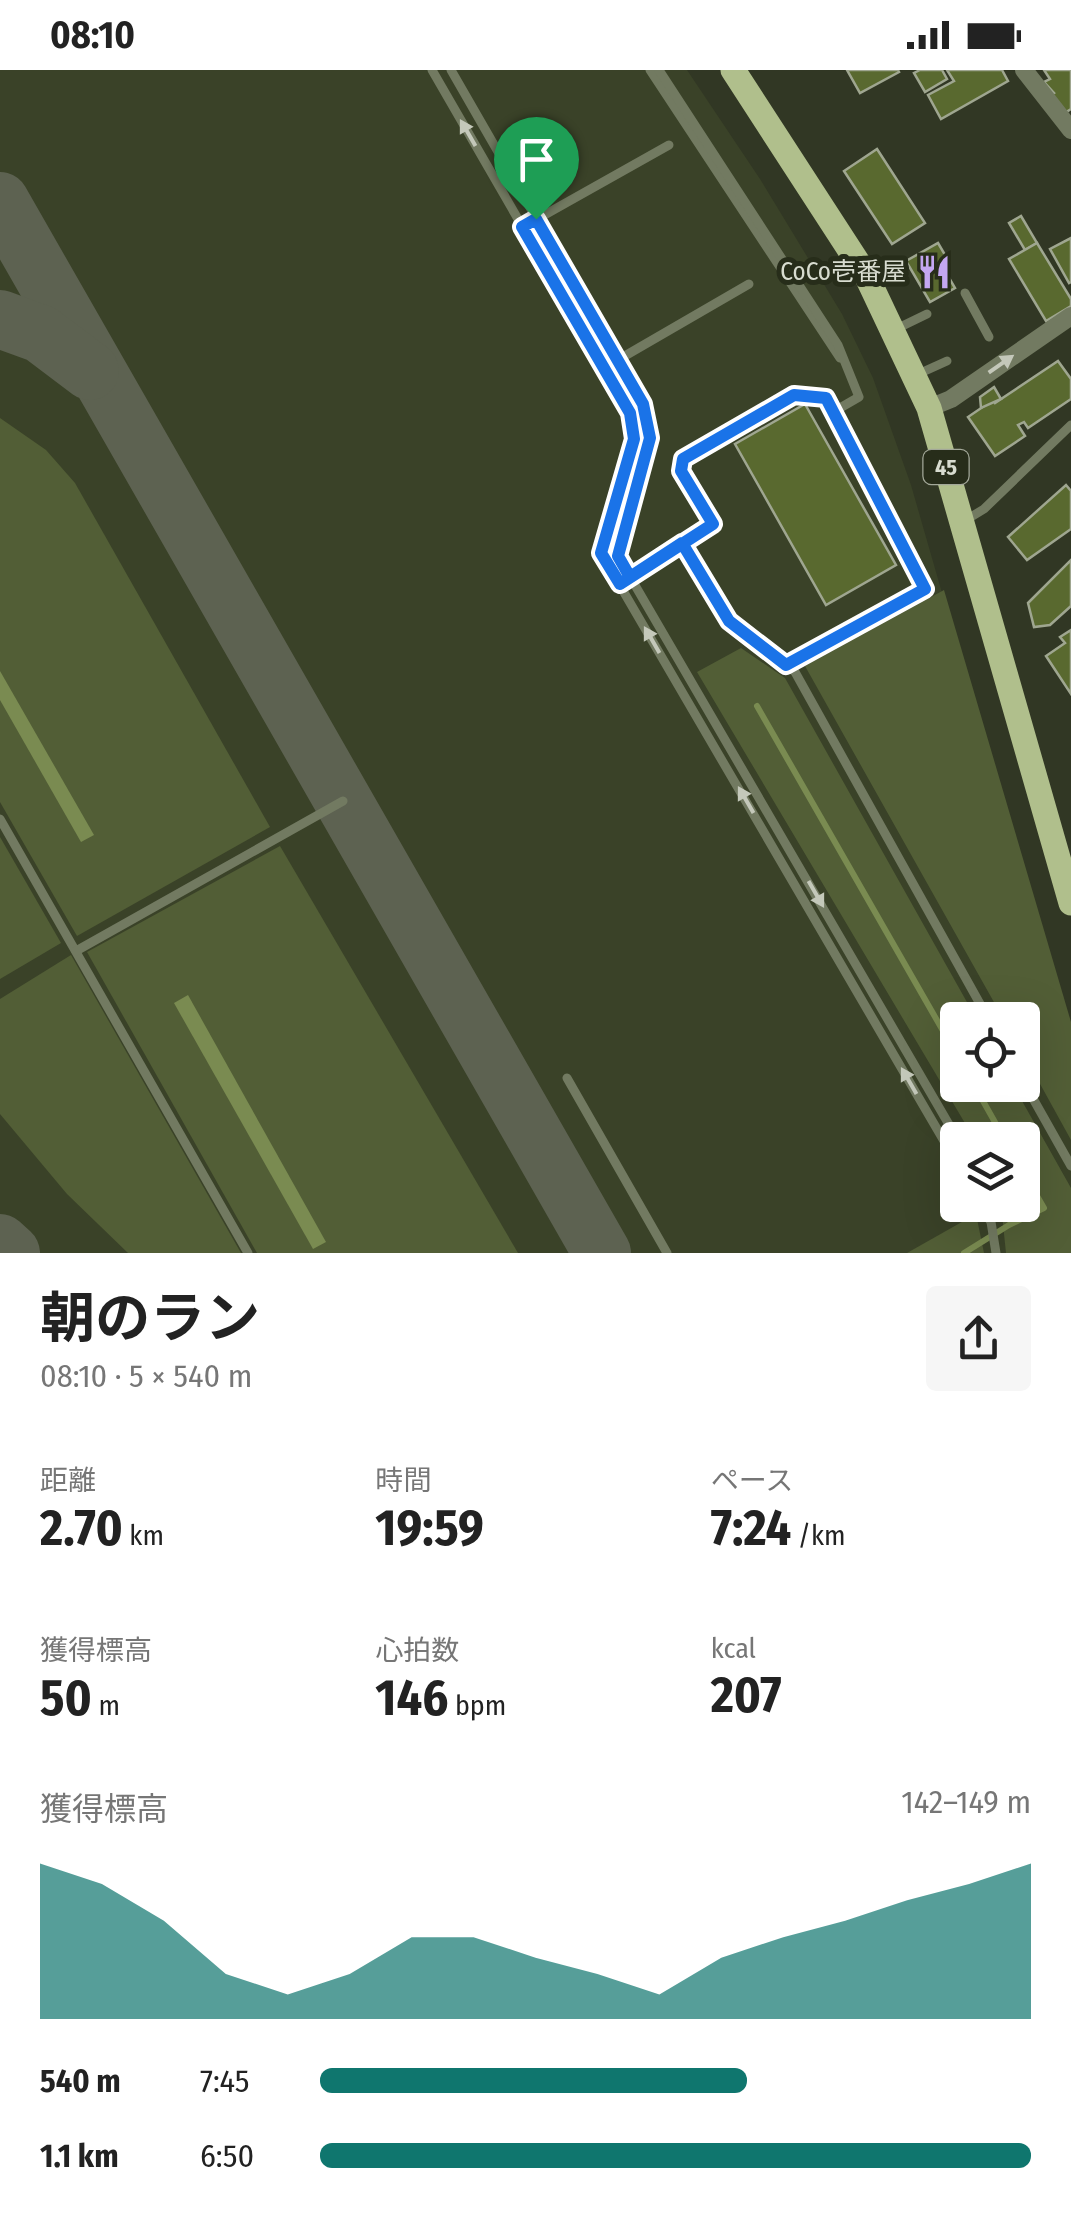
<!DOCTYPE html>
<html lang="ja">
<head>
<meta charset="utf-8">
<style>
	:root { --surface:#fff; --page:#f6f6f6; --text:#222; --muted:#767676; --accent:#0f766e }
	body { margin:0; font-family:"Fira Sans Condensed","Noto Sans JP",sans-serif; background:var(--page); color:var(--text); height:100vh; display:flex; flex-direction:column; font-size:38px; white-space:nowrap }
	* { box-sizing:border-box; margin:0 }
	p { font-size:32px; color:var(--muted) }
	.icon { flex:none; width:55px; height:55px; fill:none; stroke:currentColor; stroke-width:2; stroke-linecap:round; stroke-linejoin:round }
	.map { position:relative; height:1183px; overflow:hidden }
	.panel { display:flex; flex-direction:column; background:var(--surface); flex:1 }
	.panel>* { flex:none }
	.tools { position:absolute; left:940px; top:932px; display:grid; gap:20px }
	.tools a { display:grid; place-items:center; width:100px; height:100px; border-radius:10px; background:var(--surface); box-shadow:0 10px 40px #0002; font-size:50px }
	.pin { position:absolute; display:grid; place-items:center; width:85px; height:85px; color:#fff; margin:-102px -42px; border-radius:50% 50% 50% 0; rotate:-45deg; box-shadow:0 0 10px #0007 }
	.pin .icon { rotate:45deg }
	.round { display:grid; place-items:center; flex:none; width:105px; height:105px; border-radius:10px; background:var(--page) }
	.headline { display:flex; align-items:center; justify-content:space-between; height:170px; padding:0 40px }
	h1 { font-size:55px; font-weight:700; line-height:75px }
	.stats { display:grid; grid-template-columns:repeat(3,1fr); gap:15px; height:170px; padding:10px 40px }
	.stats div { display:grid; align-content:center }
	.stats b { font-size:50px; font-weight:700 }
	.stats small { font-size:28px; font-weight:400 }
	.stats p { font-size:28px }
	.chart { height:280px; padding:20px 40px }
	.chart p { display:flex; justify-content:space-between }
	.chart svg { width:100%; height:180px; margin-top:10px; fill:var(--accent); opacity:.7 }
	ul { padding:0 40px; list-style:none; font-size:32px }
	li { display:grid; grid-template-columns:160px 120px 1fr; align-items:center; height:75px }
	li i { height:25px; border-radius:12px; background:var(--accent) }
	.status { display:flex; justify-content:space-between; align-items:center; height:70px; padding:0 50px; background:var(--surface); direction:ltr }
	.status svg { height:28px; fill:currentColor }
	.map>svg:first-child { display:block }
	.built { fill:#3a4228; fill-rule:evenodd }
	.green { fill:#525e36 }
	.water { fill:#7a8b51 }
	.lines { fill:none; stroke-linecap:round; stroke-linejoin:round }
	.stream { stroke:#7a8b51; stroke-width:6 }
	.taxiway { stroke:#5d6251; stroke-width:58 }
	.building { fill:#59692f; stroke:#9fa690; stroke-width:2.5 }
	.lane { stroke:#727a61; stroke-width:9 }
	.street { stroke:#727a61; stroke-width:18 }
	.primary { stroke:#b0bf8c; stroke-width:25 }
	.oneway { fill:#c4c8ba }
	.route-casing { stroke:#fff; stroke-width:20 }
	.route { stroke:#1a73e8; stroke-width:12 }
	.labels { text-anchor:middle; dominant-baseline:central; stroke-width:10; stroke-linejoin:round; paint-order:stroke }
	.shield { fill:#272d1a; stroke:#a3a899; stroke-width:2.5 }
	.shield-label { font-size:22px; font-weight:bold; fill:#d8dcd0 }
	.poi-label { font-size:25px; fill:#d8dcd0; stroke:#272d1a; text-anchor:end }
</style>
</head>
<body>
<div class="status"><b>08:10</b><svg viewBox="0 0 49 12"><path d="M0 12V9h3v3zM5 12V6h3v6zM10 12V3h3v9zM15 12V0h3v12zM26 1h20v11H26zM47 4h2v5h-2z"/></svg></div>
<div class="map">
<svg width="1071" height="1183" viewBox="0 0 1071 1183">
	<rect width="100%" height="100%" fill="#313724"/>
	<path class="built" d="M0 0H687L760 109 842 244 873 308 911 415 1071 972V1183H0ZM958 950H1022V1015H958ZM958 1070H1022V1135H958Z"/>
	<g class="green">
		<polygon points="0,348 46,380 75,413 270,757 77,866 0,732"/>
		<polygon points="944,520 1071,952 1071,1070 1023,983 1022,950 1004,950 805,596"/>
		<polygon points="741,578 785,608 977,950 958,950 958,1015 1013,1015 1071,1118 1071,1183 1006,1183 1001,1135 1022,1135 1022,1070 975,1070 697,602"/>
		<polygon points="0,767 61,873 0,909"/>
		<polygon points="280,776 518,1183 257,1183 87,882"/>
		<polygon points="71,885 241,1183 128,1183 67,1124 0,1044 0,929"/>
		<polygon points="976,1144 984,1183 907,1183"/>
	</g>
	<g class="water">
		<polygon points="0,601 94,765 81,772 0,630"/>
		<polygon points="188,925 326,1172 313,1179 174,933"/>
	</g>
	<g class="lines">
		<g class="stream">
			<polyline points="757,636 958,987"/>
			<polyline points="974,1015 1005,1070"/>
			<polyline points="964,1183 1009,1155 1044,1138 1022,1100"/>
		</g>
		<g class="taxiway">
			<polyline points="0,131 602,1183"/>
			<polyline points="0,249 41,264 90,301"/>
			<polyline points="0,1173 11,1183"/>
		</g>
	</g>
	<g class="building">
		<polygon points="847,0 898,0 899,2 860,23"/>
		<polygon points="920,0 942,0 947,9 925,22 914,3"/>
		<polygon points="947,0 1002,0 1008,11 941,49 928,25 954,11"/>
		<polygon points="1044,0 1071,0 1071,39 1063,44 1049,26 1054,23 1044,12 1050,9"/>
		<polygon points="877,79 925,153 892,174 844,101"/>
		<polygon points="1021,146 1037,173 1025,180 1009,153"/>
		<polygon points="1071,168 1071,212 1069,213 1050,179"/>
		<polygon points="938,173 948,190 941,194 955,218 930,232 906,191"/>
		<polygon points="1037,173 1071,229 1071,236 1046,251 1009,189"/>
		<polygon points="1058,291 1071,309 1071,329 1028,358 1024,352 1018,355 1025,366 995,386 968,347 993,330 995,333"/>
		<polygon points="994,317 1001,329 981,338 980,327"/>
		<polygon points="805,334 896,495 826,535 735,374"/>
		<polygon points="1066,415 1071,421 1071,459 1027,490 1008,467"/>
		<polygon points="1071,490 1071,536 1050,555 1034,557 1028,533"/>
		<polygon points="1071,560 1071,624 1046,586 1065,573 1060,567"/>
	</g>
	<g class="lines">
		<g class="lane">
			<polyline points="432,0 630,343 634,369 601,483 958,1095"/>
			<polyline points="451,0 643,334 650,368 618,486 958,1070"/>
			<polyline points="650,0 840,288"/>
			<polyline points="659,0 838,275 859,327 833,342"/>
			<polyline points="523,157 669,75"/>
			<polyline points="965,223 989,267"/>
			<polyline points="894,260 927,244"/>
			<polyline points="604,298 749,214"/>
			<polyline points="916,305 947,291"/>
			<polyline points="966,450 984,439 1071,355"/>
			<polyline points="682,473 713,454 681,401 683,389 793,325 825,328 925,519 786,595"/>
			<polyline points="629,508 682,473 729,551 795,602 989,950"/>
			<polyline points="0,749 248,1183"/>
			<polyline points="76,881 343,731"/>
			<polyline points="567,1008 667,1183"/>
			<polyline points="1022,1009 1071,1096"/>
			<polyline points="980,1135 991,1152 996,1183"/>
		</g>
		<g class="street">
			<polyline points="1024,0 1071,60"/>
			<polyline points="929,338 951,329 1071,246"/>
		</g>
		<polyline class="primary" points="733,0 866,205 929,338 1071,833"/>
	</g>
	<defs><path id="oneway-solid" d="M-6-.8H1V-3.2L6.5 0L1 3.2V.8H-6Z" transform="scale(2.5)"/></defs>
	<g class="oneway">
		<use href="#oneway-solid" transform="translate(468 63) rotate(-120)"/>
		<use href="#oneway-solid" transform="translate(1001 294) rotate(-35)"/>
		<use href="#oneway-solid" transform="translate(652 570) rotate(-120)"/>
		<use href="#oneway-solid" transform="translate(746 730) rotate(-120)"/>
		<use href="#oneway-solid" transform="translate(816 824) rotate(60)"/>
		<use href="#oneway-solid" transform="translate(909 1011) rotate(-120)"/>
	</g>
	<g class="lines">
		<g class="route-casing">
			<polyline id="route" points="536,149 522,157 630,343 634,369 601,483 620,514 713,454 681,401 683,389 794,325 826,328 925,519 786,595 729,551 682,473 630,507 618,486 650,368 643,334 536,149"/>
		</g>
		<use href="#route" class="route"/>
	</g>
	<defs>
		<g id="restaurant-bare" transform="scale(2.7)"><path d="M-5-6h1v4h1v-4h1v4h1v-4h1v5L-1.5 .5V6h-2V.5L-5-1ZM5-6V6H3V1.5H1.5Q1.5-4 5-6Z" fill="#c4a7f1" stroke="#272d1a" stroke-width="2.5" paint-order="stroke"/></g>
	</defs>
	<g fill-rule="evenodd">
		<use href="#restaurant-bare" x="934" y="202"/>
	</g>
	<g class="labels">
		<rect class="shield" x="923.5" y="380" width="45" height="34" rx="8"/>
		<g class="shield-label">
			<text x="946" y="397">45</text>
		</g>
		<g class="poi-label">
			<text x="906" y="202">CoCo壱番屋</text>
		</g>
	</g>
</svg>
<div class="tools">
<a><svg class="icon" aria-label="locate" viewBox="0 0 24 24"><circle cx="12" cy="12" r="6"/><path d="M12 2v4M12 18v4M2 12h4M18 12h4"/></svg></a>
<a><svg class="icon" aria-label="layers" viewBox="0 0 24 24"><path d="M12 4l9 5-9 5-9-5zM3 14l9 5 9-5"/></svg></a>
</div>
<div class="pin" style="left:536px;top:149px;background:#1e9e55"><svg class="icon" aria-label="arrive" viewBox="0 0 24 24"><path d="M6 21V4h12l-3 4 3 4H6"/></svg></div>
</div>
<section class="panel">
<div class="headline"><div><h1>朝のラン</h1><p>08:10 · 5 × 540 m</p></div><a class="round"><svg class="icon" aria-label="share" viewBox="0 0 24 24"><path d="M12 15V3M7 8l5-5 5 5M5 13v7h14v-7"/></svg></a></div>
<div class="stats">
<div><p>距離</p><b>2.70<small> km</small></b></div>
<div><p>時間</p><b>19:59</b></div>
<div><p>ペース</p><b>7:24<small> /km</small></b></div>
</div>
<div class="stats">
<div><p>獲得標高</p><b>50<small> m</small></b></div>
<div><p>心拍数</p><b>146<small> bpm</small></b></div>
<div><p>kcal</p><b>207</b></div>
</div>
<div class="chart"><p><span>獲得標高</span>142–149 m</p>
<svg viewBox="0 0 160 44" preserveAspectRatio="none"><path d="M0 44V6L10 11L20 20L30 33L40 38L50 33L60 24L70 24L80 29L90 33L100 38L110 29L120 24L130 20L140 15L150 11L160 6V44z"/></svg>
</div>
<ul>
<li><b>540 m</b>7:45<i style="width:60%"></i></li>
<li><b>1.1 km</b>6:50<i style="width:100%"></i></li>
</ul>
</section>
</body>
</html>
